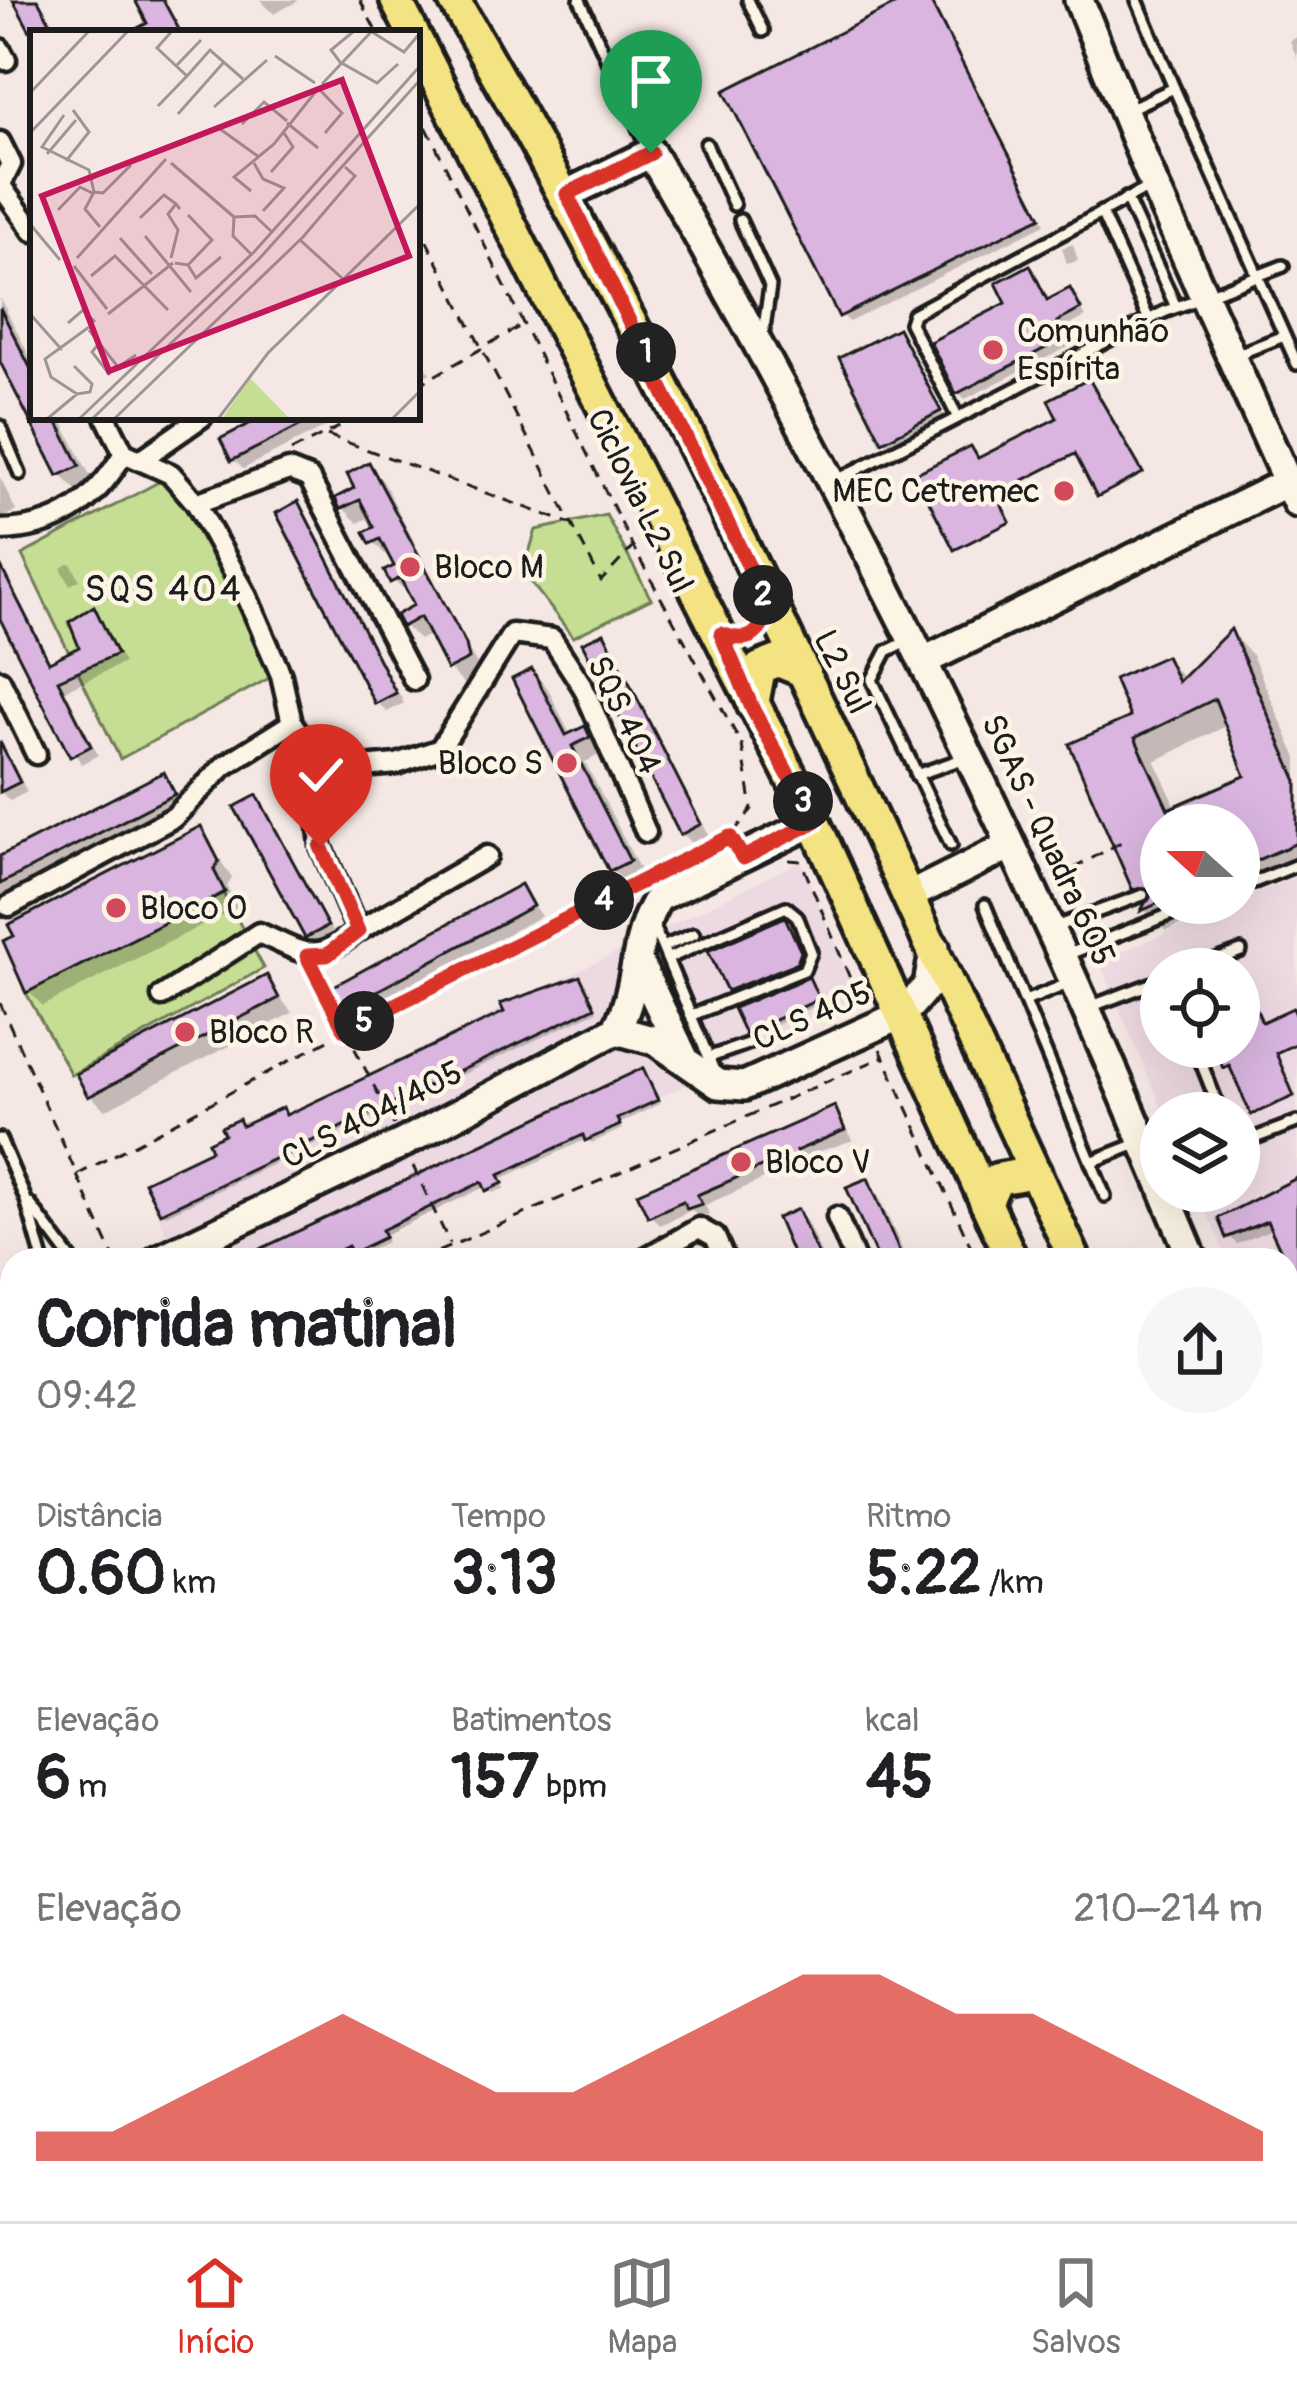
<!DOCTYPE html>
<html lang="pt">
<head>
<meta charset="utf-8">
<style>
	:root { --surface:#fff; --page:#f6f6f6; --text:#202124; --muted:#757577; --line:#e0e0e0; --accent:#d93025 }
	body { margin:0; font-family:Pangolin,sans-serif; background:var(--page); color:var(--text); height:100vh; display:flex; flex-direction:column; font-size:45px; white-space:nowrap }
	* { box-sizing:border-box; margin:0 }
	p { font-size:39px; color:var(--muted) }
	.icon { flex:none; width:66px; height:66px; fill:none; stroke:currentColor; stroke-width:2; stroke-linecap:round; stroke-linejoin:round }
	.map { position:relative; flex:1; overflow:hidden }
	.sheet { position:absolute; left:0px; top:1248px; width:1299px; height:975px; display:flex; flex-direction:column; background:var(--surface); border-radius:36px 36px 0 0; box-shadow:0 12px 48px #0002 }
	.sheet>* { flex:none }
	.needle { width:78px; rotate:291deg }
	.controls { position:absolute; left:1140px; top:804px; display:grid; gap:24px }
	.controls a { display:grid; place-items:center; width:120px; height:120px; border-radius:50%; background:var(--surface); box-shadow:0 12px 48px #0002; font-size:60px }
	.pin { position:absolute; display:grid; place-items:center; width:102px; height:102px; color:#fff; margin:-123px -51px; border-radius:50% 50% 50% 0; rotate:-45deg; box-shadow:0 0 12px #0007 }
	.pin .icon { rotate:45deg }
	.km { position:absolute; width:60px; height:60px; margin:-30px; border-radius:50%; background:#222; color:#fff; font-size:33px; line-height:60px; text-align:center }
	.round { display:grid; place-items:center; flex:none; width:126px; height:126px; border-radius:63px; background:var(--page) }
	.summary { display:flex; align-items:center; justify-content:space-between; height:204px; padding:0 36px }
	h1 { font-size:66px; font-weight:700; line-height:90px }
	.metrics { display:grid; grid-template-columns:repeat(3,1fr); gap:18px; height:204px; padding:12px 36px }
	.metrics div { display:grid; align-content:center }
	.metrics b { font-size:60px; font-weight:700 }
	.metrics small { font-size:33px; font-weight:400 }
	.metrics p { font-size:33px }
	.chart { height:336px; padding:24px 36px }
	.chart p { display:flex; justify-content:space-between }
	.chart svg { width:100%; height:216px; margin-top:12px; fill:var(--accent); opacity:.7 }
	.dock { display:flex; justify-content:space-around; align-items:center; height:168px; border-top:3px solid var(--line); background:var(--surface); font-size:33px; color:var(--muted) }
	.dock a { display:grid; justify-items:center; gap:6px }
	.dock .current { color:var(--accent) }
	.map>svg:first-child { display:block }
	.built { fill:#edd9e2; fill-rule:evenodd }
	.green { fill:#c5de94; stroke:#707d58; stroke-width:3 }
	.shadow { fill:#0003; fill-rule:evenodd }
	.building { fill:#d9b5df; stroke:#1c1c1c; stroke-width:3; fill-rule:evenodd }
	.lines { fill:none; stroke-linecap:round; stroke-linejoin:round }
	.lane-casing { stroke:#1c1c1c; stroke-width:18 }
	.street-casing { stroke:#1c1c1c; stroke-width:27 }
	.secondary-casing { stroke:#1c1c1c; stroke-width:36 }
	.primary-casing { stroke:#1c1c1c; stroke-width:39 }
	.path { stroke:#1c1c1c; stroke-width:3; stroke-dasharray:12 9; stroke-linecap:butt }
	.lane { stroke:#fcf5e5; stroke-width:9 }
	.street { stroke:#fcf5e5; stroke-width:18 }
	.secondary { stroke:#fcf5e5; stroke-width:27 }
	.primary { stroke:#f4e382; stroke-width:30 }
	.route-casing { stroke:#fff; stroke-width:24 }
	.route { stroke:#d93025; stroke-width:15 }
	.poi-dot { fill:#d1495b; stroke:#fcf5e5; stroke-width:4.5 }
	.labels { text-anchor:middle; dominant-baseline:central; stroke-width:9; stroke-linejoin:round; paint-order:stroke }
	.poi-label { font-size:33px; fill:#1c1c1c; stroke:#fcf5e5; text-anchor:start }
	.street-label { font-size:33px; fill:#1c1c1c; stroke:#fcf5e5 }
	.neighbourhood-label { font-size:36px; letter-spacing:3px; fill:#1c1c1c; stroke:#fcf5e5 }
	.inset-road { fill:none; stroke:#9e9694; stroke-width:3 }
	.view { fill:#c2185b; fill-opacity:0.15; stroke:#c2185b; stroke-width:6 }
	.inset-edge { fill:none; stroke:#1c1c1c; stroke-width:6 }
</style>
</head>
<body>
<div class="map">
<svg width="1297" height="2221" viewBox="0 0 1297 2221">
	<rect width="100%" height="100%" fill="#f5e8e4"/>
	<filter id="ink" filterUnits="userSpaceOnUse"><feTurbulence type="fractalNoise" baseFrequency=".00833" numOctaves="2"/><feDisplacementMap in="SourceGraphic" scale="24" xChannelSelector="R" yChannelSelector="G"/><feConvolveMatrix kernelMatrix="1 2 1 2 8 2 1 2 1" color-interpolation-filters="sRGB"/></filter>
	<g filter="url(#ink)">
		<g class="built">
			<polygon points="801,861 858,998 336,1260 178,1260 145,1185"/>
			<path d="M1297 876V1414L1287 1392V1260H1228L1197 1191H1239V1113H1164L1099 962ZM1161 969H1239V1047H1161Z"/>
			<polygon points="0,1336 12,1359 12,1447 0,1453"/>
		</g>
		<g class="green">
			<polygon points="168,477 275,675 120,759 22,555"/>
			<polygon points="606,515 651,599 573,637 523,572 536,530"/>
			<polygon points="217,882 264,968 71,1075 24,989"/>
		</g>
		<g class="shadow">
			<polygon points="260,0 297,0 298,1 274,14"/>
			<polygon points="924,0 934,5 1045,224 849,322 842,315"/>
			<polygon points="1297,37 1297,58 1290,41"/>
			<polygon points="1073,244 1078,261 1067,264 1062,248"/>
			<polygon points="1029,269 1049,302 1070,292 1086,317 1062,329 1070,346 965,399 958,392"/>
			<polygon points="0,298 33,363 33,417 60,417 93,481 76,490 61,475 0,355"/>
			<polygon points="898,332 946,419 891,447 884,440"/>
			<polygon points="417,351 430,373 417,380"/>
			<polygon points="1102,398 1142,475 1101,496 1078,453 995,496 1009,523 957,550 919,475 977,462"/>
			<polygon points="270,417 345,417 243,469 233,459"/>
			<polygon points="368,466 383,481 482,675 464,684 449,669 432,634 419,640 404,625 418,607 412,594 393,581 398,567 373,542 378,528 372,516 358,523 343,508"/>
			<polygon points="0,477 16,511 0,519"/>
			<polygon points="298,505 404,703 387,712 377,702"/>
			<polygon points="71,563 80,580 70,585 61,568"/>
			<polygon points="0,564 52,664 83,649 93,610 124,663 65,690 98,755 81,764 0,613"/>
			<path d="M1231 633 1252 655 1297 758V874L1239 899V825H1161V903H1231L1166 931 1145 910 1149 902 1135 888 1134 719 1166 660 1185 679ZM1228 725 1249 778 1177 809 1155 761Z"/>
			<polygon points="603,636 709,835 692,843 682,833"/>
			<polygon points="532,672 547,687 571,736 585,730 600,745 603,753 585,762 643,876 627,885 612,870"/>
			<polygon points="0,739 27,792 10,801 0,791"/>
			<polygon points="164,776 183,804 0,898 0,859"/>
			<polygon points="256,799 335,936 317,946 308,936"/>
			<polygon points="200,830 232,878 227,887 238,907 43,1006 28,991 18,937"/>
			<polygon points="520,887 541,916 356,1016 347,1007"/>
			<polygon points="788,925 799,967 734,994 730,989"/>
			<polygon points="266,979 292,1013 105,1110 90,1095"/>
			<polygon points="580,979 597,1011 166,1215 162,1211 215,1152 211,1143 238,1123 287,1118"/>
			<polygon points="812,985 821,1003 752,1036 748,1032"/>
			<polygon points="643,1072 659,1104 619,1124 622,1129 592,1143 587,1139 501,1179 505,1188 493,1193 487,1186 384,1235 387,1242 358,1256 352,1250 331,1260 243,1260"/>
			<polygon points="834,1110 853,1140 774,1167 789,1168 705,1205 709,1214 699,1218 692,1210 660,1225 650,1215"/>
			<polygon points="804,1163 808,1171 798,1174 791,1167"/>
			<polygon points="867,1182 877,1192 907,1260 882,1260"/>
			<polygon points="1297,1182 1297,1270 1274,1228 1237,1244 1229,1236"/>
			<polygon points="797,1212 807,1222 824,1260 799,1260"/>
			<polygon points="0,1572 12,1596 12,1679 0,1651"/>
			<polygon points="1287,2130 1296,2154 1287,2167 1297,2165 1297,2221 1186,2221 1186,2211 1287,2211"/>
			<polygon points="759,2211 784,2211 788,2221 762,2221"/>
		</g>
		<g class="building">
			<polygon points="13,0 38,0 56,33 31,33"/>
			<polygon points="135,0 163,0 181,33 128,33 147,23"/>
			<polygon points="904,0 930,0 1041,217 839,317 724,91"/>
			<polygon points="1030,265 1047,300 1070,288 1081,309 1057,322 1065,338 956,394 930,342 1006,303 996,283"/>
			<polygon points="0,308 33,373 33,417 55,417 80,466 58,476 0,362"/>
			<polygon points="898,328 941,411 882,442 839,358"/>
			<polygon points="1089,379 1143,473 1097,497 1075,454 996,494 1010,522 954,550 915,474 971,446 978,458 1057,418 1048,400"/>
			<polygon points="263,417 317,417 231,461 220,439"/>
			<polygon points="369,462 466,644 469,659 447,670 420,617 402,627 396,615 414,605 400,578 390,583 384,571 394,566 380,539 370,544 364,532 374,527 360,500 340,509 335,498 354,488 347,474"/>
			<polygon points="298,501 396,693 375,704 276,513"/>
			<polygon points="0,565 49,662 79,647 69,622 94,606 117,654 58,680 91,746 70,757 0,619"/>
			<path d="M1231 629 1297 781V843L1239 868V825H1161V902L1141 911 1151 891 1132 889 1069 744 1130 717 1114 679 1166 656 1178 682ZM1215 699 1245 776 1168 809 1135 738Z"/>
			<polygon points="604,633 701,824 680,835 582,643"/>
			<polygon points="532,669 566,735 585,726 590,737 572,746 630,861 609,871 512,679"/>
			<polygon points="0,742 20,782 0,792"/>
			<polygon points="164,772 175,794 0,884 0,856"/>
			<polygon points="257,795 328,926 305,938 234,807"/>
			<polygon points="201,826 219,861 214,870 225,892 26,993 3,941 14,936 8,925"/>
			<polygon points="521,884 533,906 344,1009 332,987"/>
			<polygon points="785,917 801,952 797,963 727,991 708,951"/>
			<polygon points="1239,968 1262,1022 1293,1008 1297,1017 1297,1043 1276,1053 1294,1096 1251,1115 1229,1065 1223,1068 1213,1047 1239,1047"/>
			<polygon points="267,975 279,998 88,1097 76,1074"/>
			<polygon points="580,976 595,1007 160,1213 144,1182 211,1150 208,1142 224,1134 221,1127 239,1119 242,1126 283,1107 286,1115 504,1012 500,1004"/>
			<polygon points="809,977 819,999 745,1034 733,1008"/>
			<polygon points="643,1068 658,1100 617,1119 620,1125 585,1141 583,1135 499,1175 503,1183 486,1191 482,1182 382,1230 385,1237 352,1253 348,1246 320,1260 237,1260"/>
			<polygon points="835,1106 845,1130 796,1151 800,1161 786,1166 782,1158 697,1195 702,1204 687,1209 683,1201 648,1217 637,1193"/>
			<polygon points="868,1178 903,1260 878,1260 846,1187"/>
			<polygon points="1297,1178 1297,1286 1267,1221 1226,1238 1218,1218"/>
			<polygon points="798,1209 814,1246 821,1260 795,1260 777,1218"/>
		</g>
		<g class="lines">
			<g class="lane-casing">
				<g id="lane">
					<polyline points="580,0 648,149"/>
					<polyline points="748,0 763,31"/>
					<polyline points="1137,0 1174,88"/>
					<polyline points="607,61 651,40"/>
					<polyline points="1129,109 1174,88 1297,364"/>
					<polyline points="706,144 734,205"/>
					<polyline points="1126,198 1176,307"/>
					<polyline points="1101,212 1149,320"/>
					<polyline points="740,220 770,286 763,335"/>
					<polyline points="1233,356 1284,336"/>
					<polyline points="957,416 910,323 913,314 1151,186"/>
					<polyline points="0,426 20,474"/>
					<polyline points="835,481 1164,312 1283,266"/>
					<polyline points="910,640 887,651 872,680 951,845"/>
					<polyline points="916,775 968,757"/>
					<polyline points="1239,888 1297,865"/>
					<polyline points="985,905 1105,1196"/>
					<polyline points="652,923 715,1073"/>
					<polyline points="1055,927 1143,895"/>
					<polyline points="663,947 694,934"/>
					<polyline points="1069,954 1199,903"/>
					<polyline points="669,958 786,907 797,916 811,952 804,970 692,1015"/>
					<polyline points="1192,969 1241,951"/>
					<polyline points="1025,1001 1070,983"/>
					<polyline points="1087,1008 1161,980"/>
					<polyline points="1195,1047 1221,1113"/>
					<polyline points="710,1057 747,1044"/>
					<polyline points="0,1139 26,1200 43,1260"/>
					<polyline points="1239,1144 1297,1122"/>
					<polyline points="1091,1162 1142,1142"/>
					<polyline points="30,1204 72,1260"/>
					<polyline points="1287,1421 1297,1445"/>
					<polyline points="1287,1575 1297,1581"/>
				</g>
			</g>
			<g class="street-casing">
				<g id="street">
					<polyline points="0,49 6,60"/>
					<polyline points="0,142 11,164 0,186"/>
					<polyline points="1,186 33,231"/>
					<polyline points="106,417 124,453 171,474 196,503 245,592 281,675 292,723 311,750 321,846 358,931 487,856"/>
					<polyline points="142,459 202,417"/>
					<polyline points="196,503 289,470 309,478 414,680"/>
					<path d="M0 530C59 529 95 502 124 453"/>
					<polyline points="0,680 36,754"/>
					<polyline points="316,771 397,764 440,749 512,634 552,639 583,687 646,832"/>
					<polyline points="9,906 174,817 224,766 292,723"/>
					<path d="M162 996 259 933C308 955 313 965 358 931"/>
					<polyline points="837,1217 855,1260"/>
					<polyline points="642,1260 699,1228 715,1237 725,1260"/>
					<polyline points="0,1716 12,1741"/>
					<polyline points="0,1839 12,1836"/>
					<polyline points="1287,2079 1297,2106"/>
					<polyline points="0,2092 5,2122"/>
					<polyline points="1287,2154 1297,2150"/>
					<polyline points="638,2211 642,2221"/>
					<polyline points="723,2211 727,2221"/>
					<polyline points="950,2211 954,2221"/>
					<polyline points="970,2211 976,2221"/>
					<polyline points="1091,2211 1095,2221"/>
					<polyline points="872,2221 895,2211"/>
					<polyline points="1052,2221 1072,2211"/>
				</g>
			</g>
			<g class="secondary-casing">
				<g id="secondary">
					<polyline points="1079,0 1154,185 1297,503"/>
					<path d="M567 194 651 153C842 486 1013 828 1161 1183"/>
					<polyline points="926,660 1288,482"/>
					<polyline points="911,895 1009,846"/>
					<polyline points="638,961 684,1058"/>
					<polyline points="616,1030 656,1041 718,1084 744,1086 903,1014 928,985 935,947"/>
					<path d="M616 1030C640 988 632 935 659 897L814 822"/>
					<polyline points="1164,1191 1193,1260"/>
					<polyline points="158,1260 403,1143 616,1030"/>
					<polyline points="1287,1484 1297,1507"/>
					<polyline points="544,2211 547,2221"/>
					<polyline points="438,2221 445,2212"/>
				</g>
			</g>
			<g class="primary-casing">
				<g id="primary">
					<polyline points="396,0 413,33"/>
					<path d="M454 0C690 404 879 835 1075 1260"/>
					<polyline points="417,41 814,822 1012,1260"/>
					<polyline points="753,705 760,668 778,661 802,671"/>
					<polyline points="986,1203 997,1179 1035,1172"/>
					<polyline points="1287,1741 1297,1766"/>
					<polyline points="1287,1886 1297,1913"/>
				</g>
			</g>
			<g class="path">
				<polyline points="360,0 377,33"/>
				<polyline points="417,108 633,547 742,745 752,809 733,833"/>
				<polyline points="417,222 601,581 632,548"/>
				<polyline points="417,386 524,324"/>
				<polyline points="327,435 571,524"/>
				<polyline points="291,451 359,417"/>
				<polyline points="789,860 801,861 862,1007"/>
				<polyline points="1055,879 1121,842"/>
				<polyline points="316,973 394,1125"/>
				<polyline points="0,1003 115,1260"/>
				<polyline points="880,1049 977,1260"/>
				<polyline points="413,1166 450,1244"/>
				<polyline points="77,1175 345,1031 639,883"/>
				<polyline points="419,1260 883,1057"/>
				<polyline points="0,1337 12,1363"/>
				<polyline points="0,1356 12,1380"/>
				<polyline points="0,1498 12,1492"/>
				<polyline points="1287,2004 1297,2030"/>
				<polyline points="382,2211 387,2221"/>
				<polyline points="207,2221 230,2211"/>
			</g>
			<use href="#lane" class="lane"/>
			<use href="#street" class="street"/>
			<use href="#secondary" class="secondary"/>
			<use href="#primary" class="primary"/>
		</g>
	</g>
	<g class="lines" filter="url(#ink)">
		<g class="route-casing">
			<path id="route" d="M321 847 358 931 327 955 307 956 345 1030 730 837 743 858 814 822 753 710 721 634C750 644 758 636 770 610L567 194 651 153"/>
		</g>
		<use href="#route" class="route"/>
	</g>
	<g class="poi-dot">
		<circle cx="993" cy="350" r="12"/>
		<circle cx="1064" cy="491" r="12"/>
		<circle cx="410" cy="567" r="12"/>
		<circle cx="567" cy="763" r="12"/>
		<circle cx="116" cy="908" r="12"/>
		<circle cx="185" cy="1032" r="12"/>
		<circle cx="741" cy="1162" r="12"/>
	</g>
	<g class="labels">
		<g class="poi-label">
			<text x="1017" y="331">Comunhão<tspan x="1017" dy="38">Espírita</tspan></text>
			<text x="1040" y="491" text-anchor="end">MEC Cetremec</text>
			<text x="434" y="567">Bloco M</text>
			<text x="543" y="763" text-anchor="end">Bloco S</text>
			<text x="140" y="908">Bloco O</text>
			<text x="209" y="1032">Bloco R</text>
			<text x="765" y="1162">Bloco V</text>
		</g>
		<g class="street-label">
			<text transform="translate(640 501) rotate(64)">Ciclovia L2 Sul</text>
			<text transform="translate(842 672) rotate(64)">L2 Sul</text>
			<text transform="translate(624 715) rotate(64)">SQS 404</text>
			<text transform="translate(1048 840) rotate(65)">SGAS - Quadra 605</text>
			<text transform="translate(812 1016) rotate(-24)">CLS 405</text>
			<text transform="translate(372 1115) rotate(-27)">CLS 404/405</text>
		</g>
		<g class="neighbourhood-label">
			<text x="164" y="589">SQS 404</text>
		</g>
	</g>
	<g transform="translate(30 30)">
		<rect width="390" height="390" fill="#f5e8e4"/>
		<path d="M220 348 260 389H192Z" fill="#c5de94"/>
		<path class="inset-road" d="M142 1 127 18 157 46 180 20 213 49M324 1 301 20 310 32 347 53 368 34M342 2 374 22 390 3M245 26 285 53M146 36 171 10M292 54 342 1M290 60 312 83 295 103M0 63 59 1M128 76 157 46M184 77 237 30M148 84 194 32M34 85 12 117 59 140 64 162 55 179 70 197M257 93 288 118M212 94 234 72 257 91M190 99 229 127M0 103 98 1M17 124 46 90M36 131 59 102 43 80M141 133 204 187M224 133 233 149 254 158 233 181M241 142 263 117 254 103M221 161 204 147 244 114 287 60M64 162 73 163 101 135M28 180 50 157 62 163M204 187 203 206 222 225M204 187 225 186 243 203M110 188 134 165 146 174M0 194 30 230M115 206 161 262M90 208 122 244M270 210 313 249M47 228 136 129M141 228 148 200 138 184 146 174 150 179M145 233 158 235 182 210 158 185M158 235 166 248 191 227M44 236 77 279M61 246 85 226 138 280M78 284 143 233M1 285 32 320M38 293 53 280 65 292M59 300 88 337 106 325M70 312 62 322 80 345M44 336 62 354 60 362 47 364 21 347 15 329 59 297M17 389 47 364M49 389 224 222 390 36M62 389 229 229 390 50M84 389 273 207 325 146 315 137M188 389 238 323 390 174M362 389 390 361"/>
		<path class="view" d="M312 50 379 226 79 341 12 166Z"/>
		<rect width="390" height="390" class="inset-edge"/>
	</g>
</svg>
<div class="controls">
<a><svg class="needle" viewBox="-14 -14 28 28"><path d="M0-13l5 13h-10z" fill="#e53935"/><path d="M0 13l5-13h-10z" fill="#757577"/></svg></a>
<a><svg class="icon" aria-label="locate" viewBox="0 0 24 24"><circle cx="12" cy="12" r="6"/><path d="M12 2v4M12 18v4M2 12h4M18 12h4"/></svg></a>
<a><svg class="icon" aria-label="layers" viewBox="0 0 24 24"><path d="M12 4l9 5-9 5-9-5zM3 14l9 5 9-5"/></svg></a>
</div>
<div class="pin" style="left:651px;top:153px;background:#1e9e55"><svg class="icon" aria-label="arrive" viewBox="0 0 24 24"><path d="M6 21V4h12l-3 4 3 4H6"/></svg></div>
<div class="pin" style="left:321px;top:847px;background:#d93025"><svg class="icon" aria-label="check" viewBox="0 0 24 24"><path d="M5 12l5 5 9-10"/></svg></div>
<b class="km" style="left:646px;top:352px">1</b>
<b class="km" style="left:763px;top:595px">2</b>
<b class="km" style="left:803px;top:801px">3</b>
<b class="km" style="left:604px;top:900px">4</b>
<b class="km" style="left:364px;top:1021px">5</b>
<section class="sheet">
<div class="summary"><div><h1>Corrida matinal</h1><p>09:42</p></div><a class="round"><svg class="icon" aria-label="share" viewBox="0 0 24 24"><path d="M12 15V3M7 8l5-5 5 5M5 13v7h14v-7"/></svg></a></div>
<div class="metrics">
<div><p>Distância</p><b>0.60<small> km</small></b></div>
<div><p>Tempo</p><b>3:13</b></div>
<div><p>Ritmo</p><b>5:22<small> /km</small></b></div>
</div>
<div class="metrics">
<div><p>Elevação</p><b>6<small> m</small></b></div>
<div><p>Batimentos</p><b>157<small> bpm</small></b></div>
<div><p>kcal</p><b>45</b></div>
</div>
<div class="chart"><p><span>Elevação</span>210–214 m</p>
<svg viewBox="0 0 160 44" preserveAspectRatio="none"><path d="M0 44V38L10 38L20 30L30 22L40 14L50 22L60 30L70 30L80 22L90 14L100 6L110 6L120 14L130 14L140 22L150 30L160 38V44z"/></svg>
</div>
</section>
</div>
<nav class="dock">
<a class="current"><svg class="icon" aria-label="home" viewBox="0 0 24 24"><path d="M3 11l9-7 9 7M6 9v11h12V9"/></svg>Início</a>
<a><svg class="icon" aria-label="map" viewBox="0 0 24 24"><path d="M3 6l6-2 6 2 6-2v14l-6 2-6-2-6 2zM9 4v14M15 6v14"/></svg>Mapa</a>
<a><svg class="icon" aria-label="saved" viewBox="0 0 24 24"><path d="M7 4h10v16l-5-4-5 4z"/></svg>Salvos</a>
</nav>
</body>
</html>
